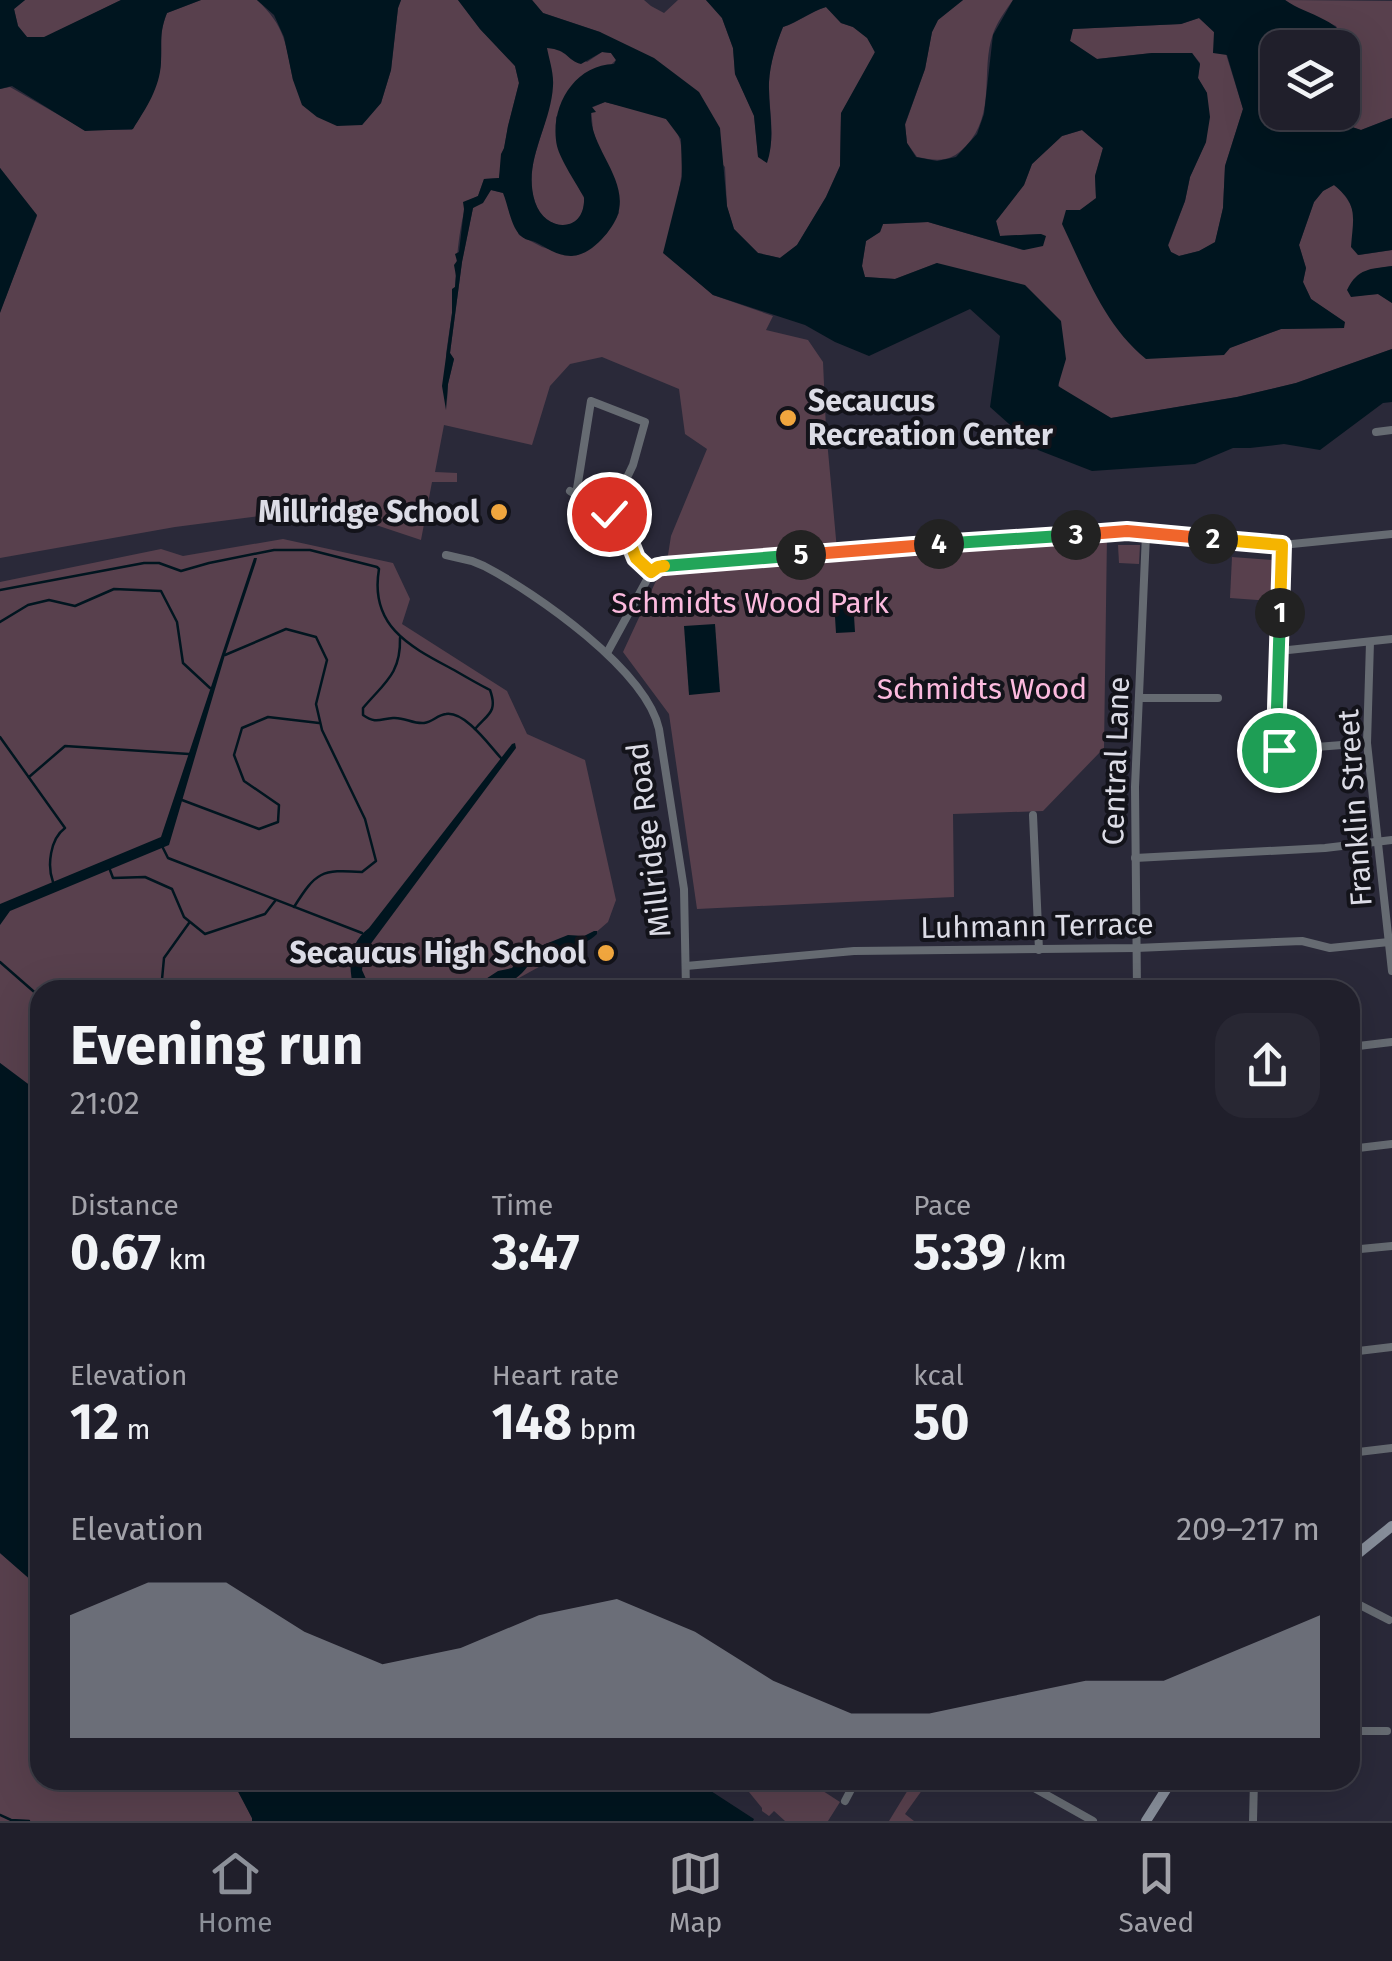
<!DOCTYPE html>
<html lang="en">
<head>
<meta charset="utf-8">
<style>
	:root { --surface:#201f2b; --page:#282733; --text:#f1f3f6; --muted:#a2a2a9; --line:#3d3d47; --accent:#8c9099 }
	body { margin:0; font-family:"Fira Sans",sans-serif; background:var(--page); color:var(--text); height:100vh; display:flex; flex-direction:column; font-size:38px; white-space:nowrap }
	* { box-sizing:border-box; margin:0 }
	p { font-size:32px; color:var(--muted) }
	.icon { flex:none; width:55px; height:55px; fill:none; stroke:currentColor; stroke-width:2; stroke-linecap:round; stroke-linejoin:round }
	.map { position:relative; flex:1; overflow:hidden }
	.side { position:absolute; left:30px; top:980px; width:1330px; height:810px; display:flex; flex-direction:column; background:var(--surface); border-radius:30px; box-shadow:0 10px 40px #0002,0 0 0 2px var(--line) }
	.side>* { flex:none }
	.tools { position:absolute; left:1260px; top:30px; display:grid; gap:20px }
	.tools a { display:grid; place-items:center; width:100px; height:100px; border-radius:20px; background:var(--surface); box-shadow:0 10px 40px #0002,0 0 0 2px var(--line); font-size:50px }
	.pin { position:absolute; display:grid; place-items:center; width:85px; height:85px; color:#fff; margin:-42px; border:5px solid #fff; border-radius:50%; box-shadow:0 2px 10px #0007 }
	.km { position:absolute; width:50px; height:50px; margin:-25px; border-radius:50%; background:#222; color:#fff; font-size:28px; line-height:50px; text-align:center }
	.round { display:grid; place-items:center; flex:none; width:105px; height:105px; border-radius:30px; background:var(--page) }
	.summary { display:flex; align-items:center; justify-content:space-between; height:170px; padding:0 40px }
	h1 { font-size:55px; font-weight:700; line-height:75px }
	.figures { display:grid; grid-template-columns:repeat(3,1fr); gap:15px; height:170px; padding:10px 40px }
	.figures div { display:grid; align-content:center }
	.figures b { font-size:50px; font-weight:700 }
	.figures small { font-size:28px; font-weight:400 }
	.figures p { font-size:28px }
	.chart { height:280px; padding:20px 40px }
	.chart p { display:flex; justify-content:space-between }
	.chart svg { width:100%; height:180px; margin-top:10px; fill:var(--accent); opacity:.7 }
	.dock { display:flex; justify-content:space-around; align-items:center; height:140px; border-top:2px solid var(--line); background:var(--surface); font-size:28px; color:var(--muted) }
	.dock a { display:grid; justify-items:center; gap:5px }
	.dock .current { color:var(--accent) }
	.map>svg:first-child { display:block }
	.green { fill:#58404d }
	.water { fill:#00151f; fill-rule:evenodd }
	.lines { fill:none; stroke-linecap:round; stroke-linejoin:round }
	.stream { stroke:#00151f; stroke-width:2.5 }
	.street { stroke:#666b72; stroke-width:8 }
	.secondary { stroke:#888f9b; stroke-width:10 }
	.split-1-casing { stroke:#fff; stroke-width:20 }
	.split-2-casing { stroke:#fff; stroke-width:20 }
	.split-3-casing { stroke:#fff; stroke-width:20 }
	.split-4-casing { stroke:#fff; stroke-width:20 }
	.split-5-casing { stroke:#fff; stroke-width:20 }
	.split-6-casing { stroke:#fff; stroke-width:20 }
	.split-7-casing { stroke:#fff; stroke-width:20 }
	.split-1 { stroke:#22a559; stroke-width:12 }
	.split-2 { stroke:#f5b400; stroke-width:12 }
	.split-3 { stroke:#f0652b; stroke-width:12 }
	.split-4 { stroke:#22a559; stroke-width:12 }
	.split-5 { stroke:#f0652b; stroke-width:12 }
	.split-6 { stroke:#22a559; stroke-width:12 }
	.split-7 { stroke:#f5b400; stroke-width:12 }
	.poi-dot { fill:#f0a63e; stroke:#13131a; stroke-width:4 }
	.labels { text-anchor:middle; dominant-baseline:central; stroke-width:8; stroke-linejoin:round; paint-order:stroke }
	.poi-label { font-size:30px; font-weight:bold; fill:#dcdce6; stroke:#13131a; text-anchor:end }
	.park-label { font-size:30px; fill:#fcbade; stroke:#13131a }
	.street-label { font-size:30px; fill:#dcdce6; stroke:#13131a }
</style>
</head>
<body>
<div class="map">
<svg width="1392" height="1821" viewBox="0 0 1392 1821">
	<rect width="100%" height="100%" fill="#2a2939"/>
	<g class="green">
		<polygon points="25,0 121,0 44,38 27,37 18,26 14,9"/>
		<path d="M201 0H257C285 26 286 44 293 80L362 125 381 103 391 70 398 8 401 0H458L480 29 515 66 519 83 508 126 499 178 484 179 478 196 467 202C459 225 456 264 455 287L452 290V313L446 354 447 401 448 384 454 359 450 353 462 262 473 208 491 190 504 193 519 235 542 247 572 256 606 234 619 213 593 130 591 108 605 102C617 105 657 114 666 119 700 142 671 221 664 253L713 295 773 316 766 330 808 340 823 362 826 429 838 561 1107 535 1104 748 1043 811 953 814 954 897 697 909 669 714 623 652 668 555 671 536 707 449 685 434 679 389 602 357 570 364 550 386 532 445 444 425 435 472 457 473V482H432L421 540 376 525 320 511H297L175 527 0 558V312L37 216 0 168V89L10 87 85 130H132C145 109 159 87 161 62 162 41 159 33 167 13Z"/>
		<path d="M532 0H644L651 6 664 13 678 0H706L722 18 733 48 735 74 754 115 758 156 766 162C777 137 768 109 769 82 770 63 776 44 783 27 799 22 810 12 826 7L841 23 853 27 868 38 875 53 841 114 840 166 826 197 797 245 780 258 758 253 734 229 727 207 725 167 600 32 543 13Z"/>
		<path d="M963 0H1013C1006 10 997 22 993 34 980 71 997 113 966 146 950 163 938 161 917 157L907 143 905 125 925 69 932 32 938 20Z"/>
		<polygon points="1285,0 1392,1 1392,118 1361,130 1340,123 1333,113 1342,112 1343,56 1348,52 1336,26 1297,9"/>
		<polygon points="1199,18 1214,32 1226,54 1243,109 1225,166 1223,208 1215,243 1199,251 1179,256 1171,252 1168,246 1185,201 1190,177 1206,142 1207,93 1198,78 1200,63 1192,53 1152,53 1097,59 1070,41 1072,29 1181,24"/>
		<path d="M547 47 562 50 587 62 602 52 611 53 616 60 556 117 557 145 584 198C586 234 545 233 535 202 525 171 539 147 546 118 552 96 544 70 547 47Z"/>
		<path d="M1082 130 1103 148 1095 176 1096 199 1080 210 1229 348 1281 329 1344 328V322L1311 299 1303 282 1306 268 1299 245 1314 202 1323 191 1334 185C1359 205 1355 225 1359 255L1392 250V266L1368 270 1351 296 1378 294 1392 303V349L1296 383 1237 397 1111 418 1060 389 1058 382 937 263 895 279 865 277 862 266 866 241 880 232 883 224 928 222 1023 250 1041 234 1000 236 996 221 1024 185 1032 164 1062 136Z"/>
		<polygon points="283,539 393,563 410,599 402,624 507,691 527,734 585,760 616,900 608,922 586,941 497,990 40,990 40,1093 0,1063 0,582 161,549 183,556"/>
		<polygon points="1118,545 1140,545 1139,564 1119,563"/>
		<polygon points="1232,557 1273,560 1271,601 1230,598"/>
		<polygon points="0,1553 40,1588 40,1780 232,1780 252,1818 252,1821 0,1821"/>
		<polygon points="748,1780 806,1780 840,1802 828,1821 785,1821 774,1811 769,1816 762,1811 762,1808 749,1792 753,1788"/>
		<polygon points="914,1780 926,1780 923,1785 925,1786 905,1814 914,1821 889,1821"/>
	</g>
	<g class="water">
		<path d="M0 0H25L14 9 18 26 27 37H44L121 0H201L167 13C159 33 162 41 161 62 160 88 146 108 133 129L85 131 12 86 0 89Z"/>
		<polygon points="257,0 401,0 398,8 391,70 381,103 362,125 337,126 317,117 302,105 293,80 284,37 274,15"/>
		<path d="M458 0H532L543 13 600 32 654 58 699 92 720 128 727 206 734 229 758 253 780 258 797 245 826 197 840 166 841 113 875 52 867 38 853 27 841 23 826 7C810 12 798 22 783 27 776 44 770 64 769 82 768 110 776 136 767 163L758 157 754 116 735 74 733 48 722 18 706 0H963L938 20 932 32 925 69 905 124 907 143 916 157 937 161 956 157 977 134 984 114 993 35 1013 0H1285C1307 16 1347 19 1348 52L1343 56 1342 48H1278V112L1333 113 1340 123 1361 130 1392 118V250L1358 255 1351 247C1353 218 1359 205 1334 185L1323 191 1314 202 1299 245 1306 268 1303 282 1311 299 1345 322 1344 328 1281 329 1230 348 1224 355 1146 359C1104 325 1085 272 1062 224L1066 210H1080L1096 198 1095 176 1103 148 1082 130 1062 136 1032 164 1024 185 996 221 1000 236 1041 234 1046 236 1043 246 1024 250 928 222 883 224 880 232 866 241 862 266 865 277 895 279 937 263 1025 285 1061 321 1066 359 1058 386 1111 418 1237 397 1296 383 1392 349V402L1383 403 1320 450 1284 444 1250 448H1233L1195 464 1092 471 1038 450 990 407 1000 336 970 309 869 356 835 342 805 325 713 295 663 253 682 177 681 139 666 119 605 102 592 107 596 112 591 113C589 148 631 180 617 217 610 233 590 256 571 256 557 256 546 247 535 242 530 240 525 240 521 236 511 227 508 205 503 193L491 190 483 203 473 208 462 262 450 353 454 359 448 384 446 410 442 386 452 313V289L455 287 456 276 454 265 457 261 455 254 459 252 464 209 463 202 478 196 484 179 499 178 501 154 504 148 508 126 519 83 515 66 480 29ZM1199 18 1214 32 1213 53 1227 55 1243 109 1225 166 1223 208 1215 242 1199 251 1179 256 1171 252 1168 245 1185 201 1190 177 1206 142 1210 117 1207 93 1198 78 1200 64 1192 53H1152L1097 59 1070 41 1073 29 1181 24ZM547 48C569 50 566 60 581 64L602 52 611 53 616 60 614 64C573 65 549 109 557 146 560 159 577 185 584 197 586 234 545 233 535 202 522 161 551 126 553 86 554 73 549 59 547 48Z"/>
		<polygon points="0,168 37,215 0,313"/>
		<path d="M1392 266V303L1378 294 1351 297 1347 290C1358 268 1370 269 1392 266Z"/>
		<polygon points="254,558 257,558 256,562 225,655 169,845 10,911 0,925 0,904 161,837"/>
		<polygon points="853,601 855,632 836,633 834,602"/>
		<polygon points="715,624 720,692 689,695 684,626"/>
		<path d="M515 743 516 748 364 953 362 970 371 990H354C348 966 348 944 369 928L512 744Z"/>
		<path d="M594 931H597V934C582 948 564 948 545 953 532 957 530 965 522 973 507 988 488 990 469 990L498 971 512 968 519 958 533 949 568 935 584 936Z"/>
		<polygon points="0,1063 40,1093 40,1588 0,1553"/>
		<polygon points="232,1780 694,1780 754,1819 753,1821 252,1821 252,1818"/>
	</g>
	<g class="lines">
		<g class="stream">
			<path d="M0 590 144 563H159L181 571 209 563 274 550H310L377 567 379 569C369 627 411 647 454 670 466 677 478 684 490 690 498 712 488 714 475 729"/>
			<polyline points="0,622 28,605 49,600 75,606 114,589 161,591 177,622 183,663 210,688"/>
			<path d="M400 638C401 674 384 683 363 708V715C376 724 380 719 393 718 405 717 412 724 424 723 433 722 437 715 446 714 465 711 489 745 501 758"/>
			<path d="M225 655 286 629 316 637 327 660 316 704 322 730 365 819 376 861 362 872C321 869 316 872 294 907"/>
			<path d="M0 737 65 828C50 839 47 866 53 882"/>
			<polyline points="29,777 65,746 189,754"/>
			<polyline points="182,800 259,829 278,822 279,805 244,781 234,755 242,728 268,717 319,723"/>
			<polyline points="163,848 168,858 362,933"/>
			<polyline points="110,870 113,878 145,877 172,889 184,917 205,934 265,914 275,901"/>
			<polyline points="0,962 40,997"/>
			<polyline points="161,990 164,958 189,923"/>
			<polyline points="0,1815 11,1820 29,1821"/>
		</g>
		<g class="street">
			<polyline points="1376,432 1392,430"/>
			<polyline points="570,491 609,515"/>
			<polyline points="576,495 591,401 645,422 633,465 609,515 623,525 636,558 651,573"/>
			<polyline points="1282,545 1276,740 1279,750 1367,743"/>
			<path d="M446 555 472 561 484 566C536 593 646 670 659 729L684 889 686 990"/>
			<polyline points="1370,642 1367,743 1392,971"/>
			<polyline points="1279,651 1392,639"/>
			<polyline points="607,653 649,576 655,569 661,566 1127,531 1282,545 1392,534"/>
			<polyline points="1141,698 1218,698"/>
			<polyline points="1033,815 1039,950"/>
			<polyline points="1135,858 1325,848 1392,840"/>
			<polyline points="686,966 854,951 1136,948 1302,941 1330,948 1389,942"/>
			<polyline points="1137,990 1135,787 1146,534"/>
			<polyline points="1350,1047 1392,1042"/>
			<polyline points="1350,1149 1392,1144"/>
			<polyline points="1350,1250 1392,1246"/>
			<polyline points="1350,1352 1392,1347"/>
			<polyline points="1350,1453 1392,1448"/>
			<polyline points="1350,1600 1389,1620"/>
			<polyline points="1350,1731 1387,1731"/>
			<polyline points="1020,1780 1093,1821"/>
			<polyline points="845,1801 856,1780"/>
			<polyline points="1253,1821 1254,1780"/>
		</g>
		<g class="secondary">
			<polyline points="1350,1560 1392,1526"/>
			<polyline points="1146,1821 1172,1780"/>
		</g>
	</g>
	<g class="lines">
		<g class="split-1-casing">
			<polyline id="split-1" points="1279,750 1276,740 1280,613"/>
		</g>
		<g class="split-2-casing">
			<polyline id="split-2" points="1213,539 1282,545 1280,613"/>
		</g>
		<g class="split-3-casing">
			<polyline id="split-3" points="1076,535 1127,531 1213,539"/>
		</g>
		<g class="split-4-casing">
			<polyline id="split-4" points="939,544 1076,535"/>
		</g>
		<g class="split-5-casing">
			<polyline id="split-5" points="801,555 939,544"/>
		</g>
		<g class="split-6-casing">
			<polyline id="split-6" points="664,566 801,555"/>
		</g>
		<g class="split-7-casing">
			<polyline id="split-7" points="609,514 623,525 636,558 651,572 658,567 664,566"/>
		</g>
		<use href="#split-1" class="split-1"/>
		<use href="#split-2" class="split-2"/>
		<use href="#split-3" class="split-3"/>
		<use href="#split-4" class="split-4"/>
		<use href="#split-5" class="split-5"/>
		<use href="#split-6" class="split-6"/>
		<use href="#split-7" class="split-7"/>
	</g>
	<g class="poi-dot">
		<circle cx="788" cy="418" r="10"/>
		<circle cx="499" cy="512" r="10"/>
		<circle cx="606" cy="953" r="10"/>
	</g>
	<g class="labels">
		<g class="poi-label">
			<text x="808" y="401" text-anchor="start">Secaucus<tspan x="808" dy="34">Recreation Center</tspan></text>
			<text x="479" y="512">Millridge School</text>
			<text x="586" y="953">Secaucus High School</text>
		</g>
		<g class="park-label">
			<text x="750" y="603">Schmidts Wood Park</text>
			<text x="982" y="689">Schmidts Wood</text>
		</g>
		<g class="street-label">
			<text transform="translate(1116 761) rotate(-88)">Central Lane</text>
			<text transform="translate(1355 808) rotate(-94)">Franklin Street</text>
			<text transform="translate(649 840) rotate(-97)">Millridge Road</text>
			<text transform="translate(1037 926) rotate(-1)">Luhmann Terrace</text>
		</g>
	</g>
</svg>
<div class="tools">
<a><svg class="icon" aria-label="layers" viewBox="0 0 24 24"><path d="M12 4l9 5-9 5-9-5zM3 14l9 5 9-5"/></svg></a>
</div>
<div class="pin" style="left:1279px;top:750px;background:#1e9e55"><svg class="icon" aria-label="arrive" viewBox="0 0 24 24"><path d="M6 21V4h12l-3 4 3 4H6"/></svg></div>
<div class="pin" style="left:609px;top:514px;background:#d93025"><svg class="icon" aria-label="check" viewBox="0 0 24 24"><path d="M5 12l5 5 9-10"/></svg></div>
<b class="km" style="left:1280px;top:613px">1</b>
<b class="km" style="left:1213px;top:539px">2</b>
<b class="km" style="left:1076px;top:535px">3</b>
<b class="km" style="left:939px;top:544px">4</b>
<b class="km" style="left:801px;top:555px">5</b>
<section class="side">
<div class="summary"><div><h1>Evening run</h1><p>21:02</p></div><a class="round"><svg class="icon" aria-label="share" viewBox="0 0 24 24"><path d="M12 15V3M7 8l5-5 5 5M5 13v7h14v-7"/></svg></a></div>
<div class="figures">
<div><p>Distance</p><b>0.67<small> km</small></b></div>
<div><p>Time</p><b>3:47</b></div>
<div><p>Pace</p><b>5:39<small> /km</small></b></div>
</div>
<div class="figures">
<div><p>Elevation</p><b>12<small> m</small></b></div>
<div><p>Heart rate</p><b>148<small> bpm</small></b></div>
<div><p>kcal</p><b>50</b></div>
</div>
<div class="chart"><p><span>Elevation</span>209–217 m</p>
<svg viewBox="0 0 160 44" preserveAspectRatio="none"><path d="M0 44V14L10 6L20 6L30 18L40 26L50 22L60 14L70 10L80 18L90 30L100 38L110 38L120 34L130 30L140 30L150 22L160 14V44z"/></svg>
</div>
</section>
</div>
<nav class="dock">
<a class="current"><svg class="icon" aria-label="home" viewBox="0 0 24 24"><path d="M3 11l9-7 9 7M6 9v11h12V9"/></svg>Home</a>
<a><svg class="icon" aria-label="map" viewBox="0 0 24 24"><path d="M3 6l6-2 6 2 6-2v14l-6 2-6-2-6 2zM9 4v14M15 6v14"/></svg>Map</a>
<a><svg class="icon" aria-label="saved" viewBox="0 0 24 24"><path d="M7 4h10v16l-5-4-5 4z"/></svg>Saved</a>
</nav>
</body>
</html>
